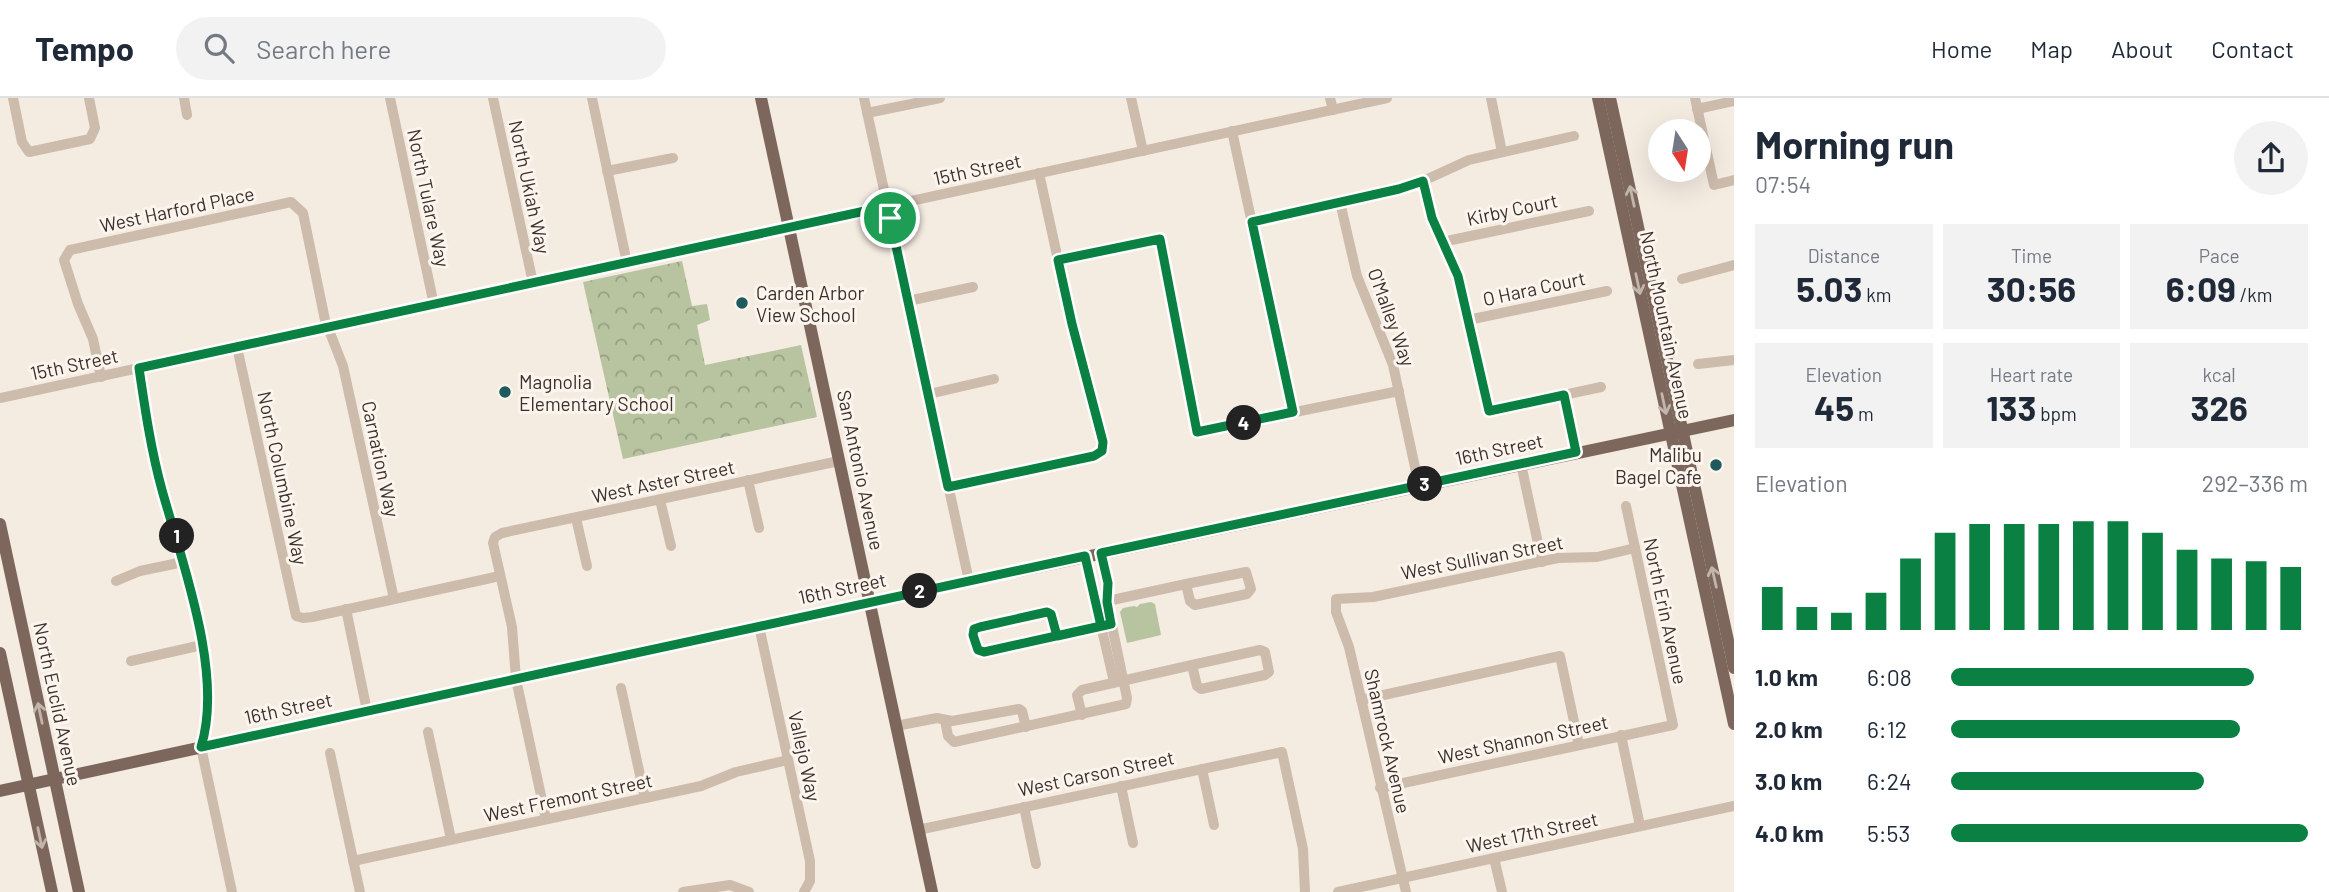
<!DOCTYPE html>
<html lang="en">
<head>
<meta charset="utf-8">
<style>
	:root { --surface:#fff; --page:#f2f2f3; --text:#1f2937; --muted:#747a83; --line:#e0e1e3; --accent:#0b8043 }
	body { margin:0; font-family:Barlow,sans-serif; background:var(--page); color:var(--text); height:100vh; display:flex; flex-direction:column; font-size:26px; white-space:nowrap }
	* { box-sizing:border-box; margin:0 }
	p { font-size:23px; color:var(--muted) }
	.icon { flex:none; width:38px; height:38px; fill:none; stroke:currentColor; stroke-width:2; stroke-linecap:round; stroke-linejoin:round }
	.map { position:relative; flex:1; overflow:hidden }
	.panel { display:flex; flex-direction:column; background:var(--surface); width:595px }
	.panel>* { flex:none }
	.needle { width:46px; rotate:168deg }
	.controls { position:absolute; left:1648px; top:21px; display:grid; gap:14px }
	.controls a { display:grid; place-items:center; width:63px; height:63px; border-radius:50%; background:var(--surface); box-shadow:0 7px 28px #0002; font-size:35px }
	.pin { position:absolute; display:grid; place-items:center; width:60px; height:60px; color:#fff; margin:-30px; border:4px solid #fff; border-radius:50%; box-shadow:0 2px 7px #0007 }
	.km { position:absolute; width:35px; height:35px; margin:-18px; border-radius:50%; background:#222; color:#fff; font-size:19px; line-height:35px; text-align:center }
	.round { display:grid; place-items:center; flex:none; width:74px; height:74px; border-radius:37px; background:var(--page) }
	.overview { display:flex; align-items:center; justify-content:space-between; height:119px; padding:0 21px }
	h1 { font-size:38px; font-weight:700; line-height:52px }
	.stats { display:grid; grid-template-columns:repeat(3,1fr); gap:10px; height:119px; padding:7px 21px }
	.stats div { display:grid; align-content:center; border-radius:0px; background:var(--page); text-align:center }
	.stats b { font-size:35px; font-weight:700 }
	.stats small { font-size:19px; font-weight:400 }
	.stats p { font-size:19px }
	.chart { height:196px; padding:14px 21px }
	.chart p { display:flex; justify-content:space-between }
	.chart svg { width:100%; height:126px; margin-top:7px; stroke:var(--accent); stroke-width:6 }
	ul { padding:0 21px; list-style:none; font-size:23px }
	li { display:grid; grid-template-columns:112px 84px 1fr; align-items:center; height:52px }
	li i { height:18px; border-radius:9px; background:var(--accent) }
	header { display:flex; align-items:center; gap:42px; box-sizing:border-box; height:98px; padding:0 35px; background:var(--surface); border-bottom:2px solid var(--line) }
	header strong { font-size:33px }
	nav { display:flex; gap:38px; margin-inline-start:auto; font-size:24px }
	.search { width:490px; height:63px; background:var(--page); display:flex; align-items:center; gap:18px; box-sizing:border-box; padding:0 24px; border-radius:38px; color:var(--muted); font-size:26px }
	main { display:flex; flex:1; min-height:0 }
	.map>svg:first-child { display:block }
	.forest { fill:url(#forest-crowns) }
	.pitch { fill:#b8c4a0 }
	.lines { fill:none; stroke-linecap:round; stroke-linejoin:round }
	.minor { stroke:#cdbbac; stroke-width:10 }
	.major { stroke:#7d675c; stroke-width:12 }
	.oneway { stroke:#c2b5ac }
	.route-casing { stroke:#fff; stroke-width:14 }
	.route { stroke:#0b8043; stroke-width:9 }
	.poi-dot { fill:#1f5a5e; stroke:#fbf5ee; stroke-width:2.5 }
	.labels { text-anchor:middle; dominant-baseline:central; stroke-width:6; stroke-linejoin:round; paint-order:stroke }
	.street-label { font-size:19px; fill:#3b302b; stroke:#fbf5ee }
	.poi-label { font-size:19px; fill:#3b302b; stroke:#fbf5ee; text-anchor:start }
</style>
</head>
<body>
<header>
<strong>Tempo</strong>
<div class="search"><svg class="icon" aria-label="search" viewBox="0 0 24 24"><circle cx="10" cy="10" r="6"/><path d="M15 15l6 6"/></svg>Search here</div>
<nav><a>Home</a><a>Map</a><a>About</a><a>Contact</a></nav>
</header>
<main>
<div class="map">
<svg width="1734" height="794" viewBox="0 0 1734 794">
	<defs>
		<pattern id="forest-crowns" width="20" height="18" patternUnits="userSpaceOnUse" patternTransform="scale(1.75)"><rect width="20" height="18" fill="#b8c4a0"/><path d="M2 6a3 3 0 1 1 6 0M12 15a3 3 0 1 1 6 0" fill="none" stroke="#97a083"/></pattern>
	</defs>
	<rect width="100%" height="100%" fill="#f4ebe1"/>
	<polygon class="forest" points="682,163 692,208 707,206 710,222 697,227 705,267 801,247 817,319 623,361 583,184"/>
	<polygon class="pitch" points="1151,504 1155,506 1161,537 1127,545 1120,514 1123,510 1134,508 1137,509 1140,506"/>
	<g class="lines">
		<g class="minor">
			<polyline points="13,0 22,44 29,54 90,41 95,30 89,0"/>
			<polyline points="184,0 187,17"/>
			<polyline points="390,0 434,207"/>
			<polyline points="493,0 533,185"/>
			<polyline points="592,0 627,165"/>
			<polyline points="864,0 969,483"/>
			<polyline points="1131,0 1143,53"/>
			<polyline points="1330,0 1333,12"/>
			<polyline points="1491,0 1502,54"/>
			<polyline points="1695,0 1714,87 1734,82"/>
			<polyline points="1697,11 1734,3"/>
			<polyline points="867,15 940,0"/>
			<polyline points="1232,33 1293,314"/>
			<polyline points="607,73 673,60"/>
			<polyline points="1423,83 1432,120 1458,178 1489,313 1601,289"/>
			<polyline points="1340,104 1357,178 1393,267 1419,388"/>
			<polyline points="1252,124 1399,91 1423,83 1469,62 1574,38"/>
			<polyline points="1442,144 1589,113"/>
			<polyline points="1058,162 1160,141 1197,334 1399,293"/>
			<polyline points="1682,181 1734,167"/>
			<polyline points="908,203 973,189"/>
			<polyline points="1468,222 1607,193"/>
			<polyline points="237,249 296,518 303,520 312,519 500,478"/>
			<polyline points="1698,266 1734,262"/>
			<path d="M139 270C145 311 151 352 162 392 182 464 224 576 201 649L232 794"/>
			<polyline points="101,279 93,241 78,206 64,162 70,152 291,104 303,115 325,222 343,268 394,501"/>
			<polyline points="929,296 994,281"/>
			<polyline points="1564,297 1576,354"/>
			<polyline points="0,300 1387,0"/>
			<polyline points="1521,366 1542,464"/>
			<polyline points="748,382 759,430"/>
			<polyline points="948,389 1094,358 1102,353 1103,344 1072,226 1039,75"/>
			<polyline points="660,402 671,448"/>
			<polyline points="576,420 587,468"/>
			<polyline points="1085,458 1114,584"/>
			<polygon points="1246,474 1251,491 1247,496 1195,507 1190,503 1186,486"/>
			<polyline points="116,483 140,473 183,464"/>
			<polyline points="1103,504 1186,486"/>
			<polyline points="346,511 367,613"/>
			<polygon points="1047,515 1051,516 1057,538 984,554 978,553 973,537 974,531"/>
			<polyline points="759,528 810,763 810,783 804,794"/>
			<polyline points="1057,538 1104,528"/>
			<polygon points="1260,552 1265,554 1269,574 1265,577 1201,591 1197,588 1192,567"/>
			<polyline points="131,563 202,547"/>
			<polyline points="621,590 645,700"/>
			<polyline points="1361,602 1560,558 1579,647"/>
			<polyline points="1082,617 1077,597 1082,592 1192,567"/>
			<polyline points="945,622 948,638 954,644 1126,606 1127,600 1107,504 1108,485 1101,455"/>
			<polyline points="896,628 937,620 952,623 1019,611 1022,613 1026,629"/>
			<polyline points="428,634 451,741"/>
			<polyline points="1621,637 1640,728"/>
			<polyline points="330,655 360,794"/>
			<polyline points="1202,671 1214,727"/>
			<polyline points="1121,688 1133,745"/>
			<polyline points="1380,690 1673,627 1626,408"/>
			<polyline points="1024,709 1036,766"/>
			<polyline points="546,721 516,581 512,529 493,445 495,439 502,435 839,363"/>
			<polyline points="918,732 1282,654 1303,751 1305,794"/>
			<polyline points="1494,760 1502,794"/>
			<polyline points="353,763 701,688 736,674 788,662"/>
			<polyline points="683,794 730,787 749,794"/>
			<polyline points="1338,794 1734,708"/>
			<polyline points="1406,794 1349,549 1336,514 1336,501 1373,499 1558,460 1597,459 1635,450"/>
		</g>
		<g class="major">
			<polyline points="761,0 932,794"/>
			<polyline points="1598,0 1734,626"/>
			<polyline points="1610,0 1734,570"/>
			<polyline points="0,426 79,794"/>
			<polyline points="0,555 52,794"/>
			<polyline points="0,693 858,507 1734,322"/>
		</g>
	</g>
	<defs><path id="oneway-shaft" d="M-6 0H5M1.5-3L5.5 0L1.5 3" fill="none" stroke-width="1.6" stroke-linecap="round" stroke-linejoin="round" transform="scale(1.75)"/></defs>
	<g class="oneway">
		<use href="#oneway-shaft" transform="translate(1632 98) rotate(-102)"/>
		<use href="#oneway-shaft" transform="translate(1638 186) rotate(78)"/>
		<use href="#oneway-shaft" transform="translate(1664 306) rotate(78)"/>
		<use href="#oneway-shaft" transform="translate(1714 479) rotate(-103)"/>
		<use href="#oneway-shaft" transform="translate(40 615) rotate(-102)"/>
		<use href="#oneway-shaft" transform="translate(40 740) rotate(78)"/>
	</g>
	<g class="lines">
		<g class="route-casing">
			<path id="route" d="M890 120 888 108 139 270C145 311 151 352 162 392 182 464 224 576 201 649L1085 458 1101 528 984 554 978 552 973 537 974 531 980 529 1047 514 1051 516 1057 538 1111 526 1107 504 1108 485 1101 455 1576 354 1564 297 1489 313 1458 178 1432 120 1423 83 1399 91 1252 124 1293 314 1197 334 1160 141 1058 162 1072 226 1103 344 1102 353 1094 358 948 389 890 120"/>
		</g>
		<use href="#route" class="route"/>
	</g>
	<g class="poi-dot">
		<circle cx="742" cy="205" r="7"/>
		<circle cx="505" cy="294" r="7"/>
		<circle cx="1716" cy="367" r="7"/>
	</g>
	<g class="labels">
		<g class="street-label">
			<text transform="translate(977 71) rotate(-12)">15th Street</text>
			<text transform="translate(530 89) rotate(78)">North Ukiah Way</text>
			<text transform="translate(429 100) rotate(78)">North Tulare Way</text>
			<text transform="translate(177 111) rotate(-12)">West Harford Place</text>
			<text transform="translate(1512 111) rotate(-12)">Kirby Court</text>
			<text transform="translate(1534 190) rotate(-12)">O Hara Court</text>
			<text transform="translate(1392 219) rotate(70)">O'Malley Way</text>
			<text transform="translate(1667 227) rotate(78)">North Mountain Avenue</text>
			<text transform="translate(74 266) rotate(-12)">15th Street</text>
			<text transform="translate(1499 351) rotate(-12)">16th Street</text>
			<text transform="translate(381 361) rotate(78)">Carnation Way</text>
			<text transform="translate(861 372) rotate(78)">San Antonio Avenue</text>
			<text transform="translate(283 380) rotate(78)">North Columbine Way</text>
			<text transform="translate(663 383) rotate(-12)">West Aster Street</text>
			<text transform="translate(1482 459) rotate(-11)">West Sullivan Street</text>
			<text transform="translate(842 490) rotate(-12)">16th Street</text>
			<text transform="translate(1666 513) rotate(78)">North Erin Avenue</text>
			<text transform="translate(58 606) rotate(78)">North Euclid Avenue</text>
			<text transform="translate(288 610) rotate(-12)">16th Street</text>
			<text transform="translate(1523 641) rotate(-12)">West Shannon Street</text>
			<text transform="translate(1388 643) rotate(77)">Shamrock Avenue</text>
			<text transform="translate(805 658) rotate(78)">Vallejo Way</text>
			<text transform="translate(1096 675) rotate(-12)">West Carson Street</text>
			<text transform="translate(568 699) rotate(-12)">West Fremont Street</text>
			<text transform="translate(1532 734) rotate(-12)">West 17th Street</text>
		</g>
		<g class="poi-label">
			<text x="756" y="194">Carden Arbor<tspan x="756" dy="22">View School</tspan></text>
			<text x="519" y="283">Magnolia<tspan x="519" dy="22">Elementary School</tspan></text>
			<text x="1702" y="356" text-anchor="end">Malibu<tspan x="1702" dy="22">Bagel Cafe</tspan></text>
		</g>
	</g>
</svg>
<div class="controls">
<a><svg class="needle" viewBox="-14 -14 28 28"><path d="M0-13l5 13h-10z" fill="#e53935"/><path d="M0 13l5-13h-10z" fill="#747a83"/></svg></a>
</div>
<div class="pin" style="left:890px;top:120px;background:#1e9e55"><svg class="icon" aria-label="arrive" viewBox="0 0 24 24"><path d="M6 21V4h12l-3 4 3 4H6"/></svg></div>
<b class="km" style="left:177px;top:438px">1</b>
<b class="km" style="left:920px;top:493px">2</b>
<b class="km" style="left:1425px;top:386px">3</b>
<b class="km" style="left:1244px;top:325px">4</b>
</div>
<section class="panel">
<div class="overview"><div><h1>Morning run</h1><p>07:54</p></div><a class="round"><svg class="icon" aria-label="share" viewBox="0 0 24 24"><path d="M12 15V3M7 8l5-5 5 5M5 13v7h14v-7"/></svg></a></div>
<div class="stats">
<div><p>Distance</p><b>5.03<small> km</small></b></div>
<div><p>Time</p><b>30:56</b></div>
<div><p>Pace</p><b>6:09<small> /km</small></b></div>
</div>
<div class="stats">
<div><p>Elevation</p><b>45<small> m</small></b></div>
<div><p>Heart rate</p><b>133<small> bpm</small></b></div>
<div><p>kcal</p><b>326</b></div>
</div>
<div class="chart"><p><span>Elevation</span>292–336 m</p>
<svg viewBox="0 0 160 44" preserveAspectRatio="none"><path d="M5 44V29M15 44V36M25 44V38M35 44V31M45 44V19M55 44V10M65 44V7M75 44V7M85 44V7M95 44V6M105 44V6M115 44V10M125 44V16M135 44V19M145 44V20M155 44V22"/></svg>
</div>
<ul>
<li><b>1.0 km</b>6:08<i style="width:85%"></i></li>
<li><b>2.0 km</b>6:12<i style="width:81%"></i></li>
<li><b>3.0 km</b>6:24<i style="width:71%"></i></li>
<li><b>4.0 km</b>5:53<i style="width:100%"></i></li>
</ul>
</section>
</main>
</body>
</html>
